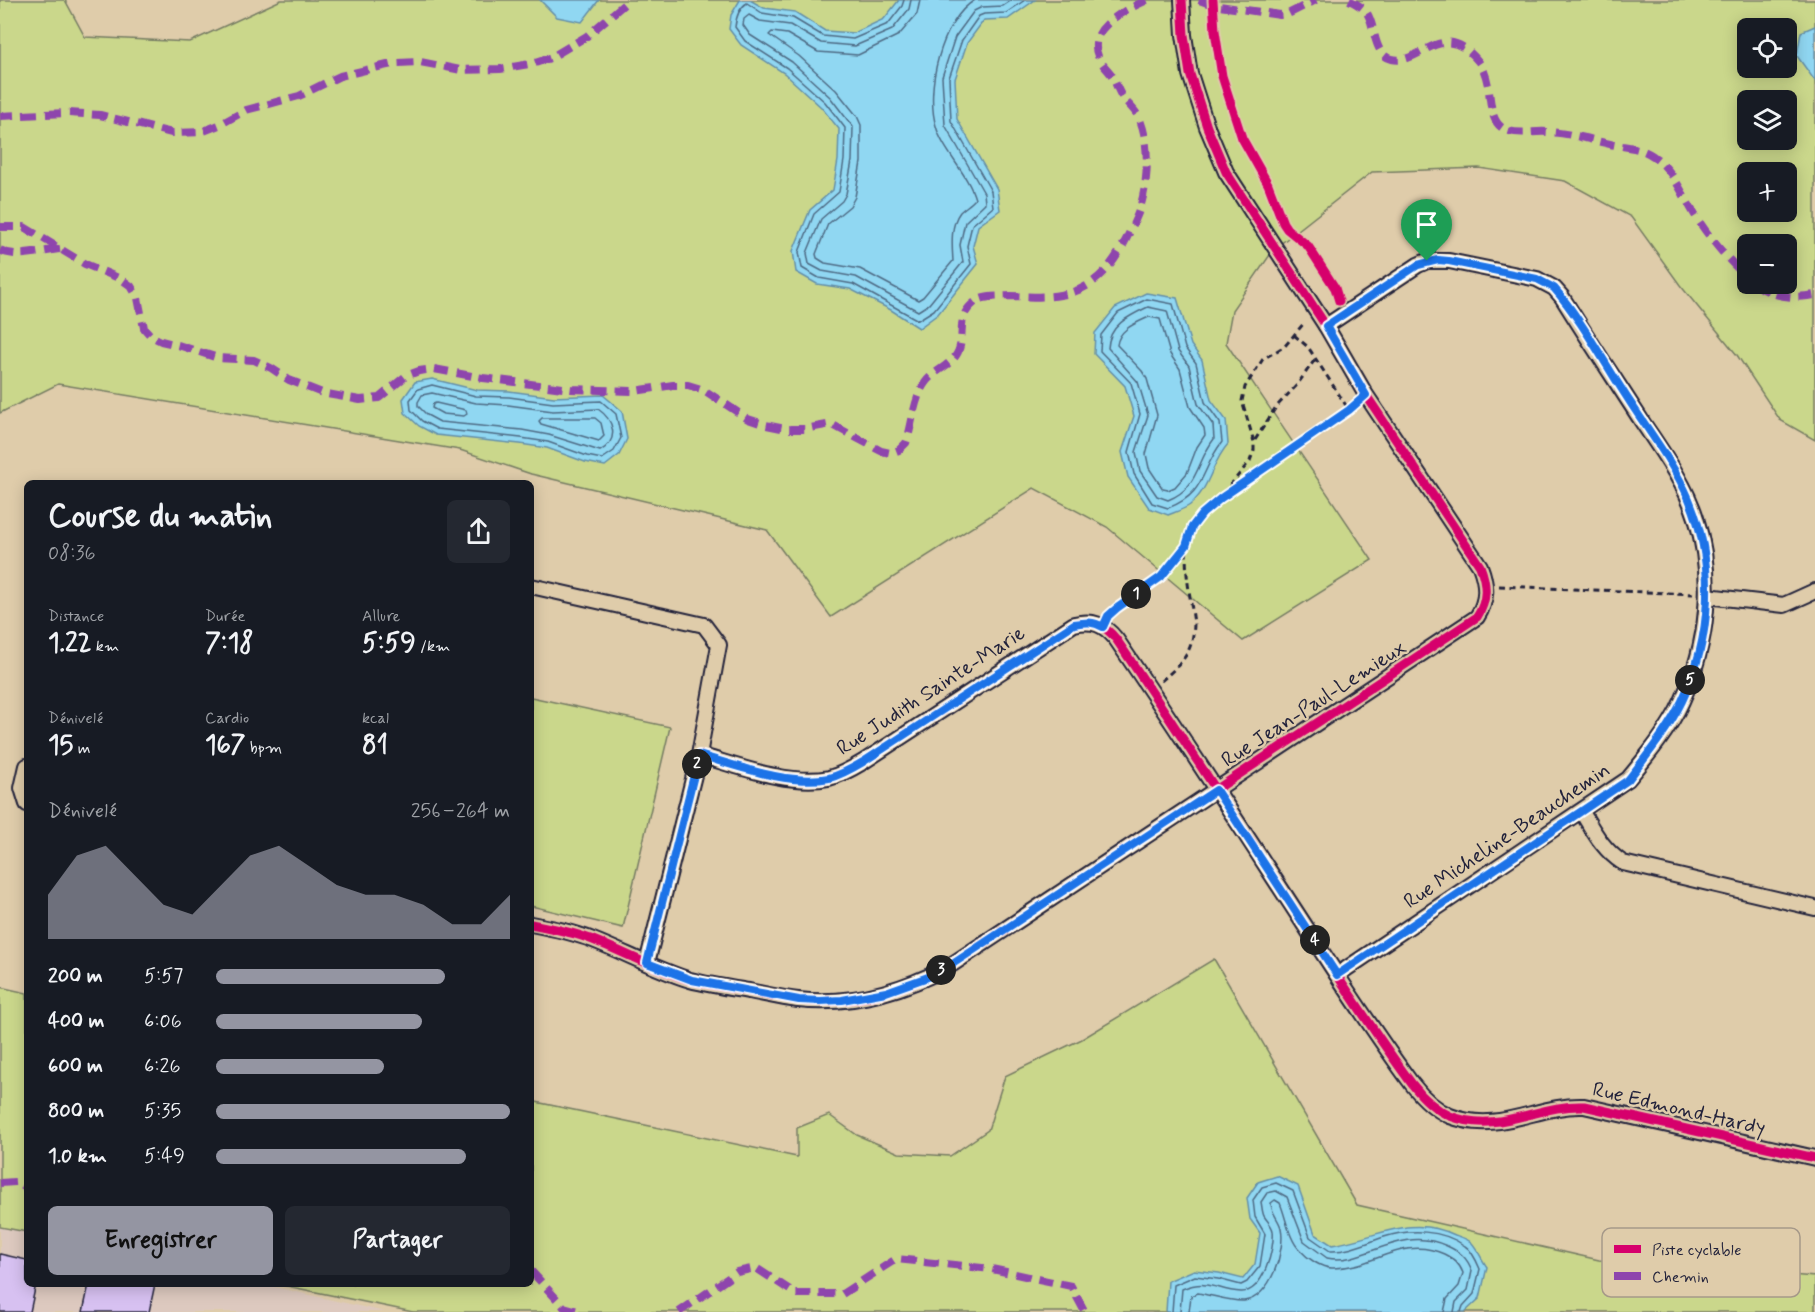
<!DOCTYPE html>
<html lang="fr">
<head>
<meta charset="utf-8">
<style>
	:root { --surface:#171b24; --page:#242831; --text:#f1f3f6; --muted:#9ea1a6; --accent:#9495a2 }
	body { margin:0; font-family:Mynerve,sans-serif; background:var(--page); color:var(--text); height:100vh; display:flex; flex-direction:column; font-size:22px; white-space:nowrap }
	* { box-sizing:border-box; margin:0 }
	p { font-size:20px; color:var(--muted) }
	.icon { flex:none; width:33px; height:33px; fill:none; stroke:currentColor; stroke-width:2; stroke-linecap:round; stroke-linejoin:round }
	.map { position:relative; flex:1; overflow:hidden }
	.drawer { position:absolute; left:24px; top:480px; width:510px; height:807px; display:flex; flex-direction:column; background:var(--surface); border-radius:9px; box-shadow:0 3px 15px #0003 }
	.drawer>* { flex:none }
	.fabs { position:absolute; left:1737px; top:18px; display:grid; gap:12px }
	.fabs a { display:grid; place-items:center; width:60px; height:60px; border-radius:9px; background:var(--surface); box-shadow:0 3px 15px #0003; font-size:30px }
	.pin { position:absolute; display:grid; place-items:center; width:51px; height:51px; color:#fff; margin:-62px -26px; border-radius:50% 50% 50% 0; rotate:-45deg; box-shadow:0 0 6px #0007 }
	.pin .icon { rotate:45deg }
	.km { position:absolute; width:30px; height:30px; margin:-15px; border-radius:50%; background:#222; color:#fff; font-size:16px; line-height:30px; text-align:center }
	.round { display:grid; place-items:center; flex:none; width:63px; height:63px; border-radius:9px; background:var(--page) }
	.overview { display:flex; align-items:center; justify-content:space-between; height:102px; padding:0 24px }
	h1 { font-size:33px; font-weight:700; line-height:45px }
	.figures { display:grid; grid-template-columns:repeat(3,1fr); gap:9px; height:102px; padding:6px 24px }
	.figures div { display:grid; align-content:center }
	.figures b { font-size:26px; font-weight:700 }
	.figures small { font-size:16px; font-weight:400 }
	.figures p { font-size:16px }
	.chart { height:168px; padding:12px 24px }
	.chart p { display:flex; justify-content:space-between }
	.chart svg { width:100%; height:108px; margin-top:6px; fill:var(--accent); opacity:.7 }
	.button { display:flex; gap:12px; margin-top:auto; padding:12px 24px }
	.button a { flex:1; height:69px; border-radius:9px; background:var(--accent); color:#111; font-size:24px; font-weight:700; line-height:69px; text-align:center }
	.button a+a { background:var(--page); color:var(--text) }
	ul { padding:0 24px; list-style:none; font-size:20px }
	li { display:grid; grid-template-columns:96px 72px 1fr; align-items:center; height:45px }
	li i { height:15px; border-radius:8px; background:var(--accent) }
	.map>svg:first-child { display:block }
	.built { fill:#ddc9bf }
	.green { fill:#cad78b; stroke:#767c63; stroke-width:1.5; fill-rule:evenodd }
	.water { fill:#90d7f2; stroke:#648fa9; stroke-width:1.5 }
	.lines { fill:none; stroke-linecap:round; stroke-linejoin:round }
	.shore { stroke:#4e6a84; stroke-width:1.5 }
	.building { fill:#d7c1f1; stroke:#22223b; stroke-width:1.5 }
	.street-casing { stroke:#22223b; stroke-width:18 }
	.path { stroke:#22223b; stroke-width:3; stroke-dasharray:6 4.5; stroke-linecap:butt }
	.street { stroke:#dfccaa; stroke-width:14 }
	.quiet { stroke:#8e44ad; stroke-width:8; stroke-dasharray:15 8; stroke-linecap:butt }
	.cycleway-casing { stroke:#dfccaa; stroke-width:13 }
	.cycleway { stroke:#d6006c; stroke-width:9 }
	.route-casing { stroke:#fff; stroke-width:12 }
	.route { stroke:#1a73e8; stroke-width:8 }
	.labels { text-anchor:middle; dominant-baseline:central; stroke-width:5; stroke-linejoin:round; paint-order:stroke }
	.street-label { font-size:21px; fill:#22223b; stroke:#dfccaa }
	.key { fill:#dfccaa; stroke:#a69989; stroke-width:1.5 }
	.key-label { font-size:16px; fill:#22223b }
</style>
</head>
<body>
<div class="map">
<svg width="1815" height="1312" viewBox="0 0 1815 1312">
	<rect width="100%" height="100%" fill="#dfccaa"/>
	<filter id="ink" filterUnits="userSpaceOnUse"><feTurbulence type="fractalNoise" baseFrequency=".0167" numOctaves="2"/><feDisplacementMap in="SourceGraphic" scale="12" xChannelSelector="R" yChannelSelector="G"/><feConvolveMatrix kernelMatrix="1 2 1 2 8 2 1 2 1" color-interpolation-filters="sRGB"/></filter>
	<g filter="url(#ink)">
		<polygon class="built" points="0,1224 27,1230 27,1284 262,1284 385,1312 0,1312"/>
		<g class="green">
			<path d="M0 0H65L85 37 190 42 281 0H1815V440L1780 420 1737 355 1680 285 1631 217 1565 181 1479 168 1372 172 1274 249 1232 310 1226 343 1372 560 1243 641 1107 527 1034 488 831 617 767 530 531 474 460 450 58 384 0 413ZM1748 28H1786V68H1748ZM1748 100H1786V140H1748ZM1748 172H1786V212H1748ZM1748 244H1786V284H1748Z"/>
			<polygon points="531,697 670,727 623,928 531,906"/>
			<polygon points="1214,959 1357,1205 1599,1260 1815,1277 1815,1312 413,1312 277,1284 531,1284 531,1101 797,1157 797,1128 829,1115 857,1135 899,1153 950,1156 988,1130 1005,1076 1082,1039"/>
			<polygon points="0,987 27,993 27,1232 0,1227"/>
		</g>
		<g class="water">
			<polygon points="540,0 599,0 582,22 557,17"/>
			<polygon points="740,0 750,0 764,8 795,12 825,31 854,33 884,19 899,0 1035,0 1008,19 984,20 967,43 955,79 957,119 997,189 1000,210 978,226 973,246 978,264 938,314 919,328 891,310 850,289 817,284 796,272 793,251 810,210 833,190 838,160 839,129 821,107 784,73 741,45 729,29 731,15"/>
			<polygon points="1815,26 1815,81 1797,56 1801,32"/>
			<path d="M1146 293 1177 298 1191 345 1202 360 1211 400 1226 420 1228 444C1211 463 1211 487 1190 505 1185 509 1175 512 1168 515L1149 508 1128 477 1122 452 1134 416 1125 386 1094 354 1095 333 1115 308Z"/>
			<polygon points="432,379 477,390 509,391 554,397 603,395 622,411 627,439 619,455 605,466 585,462 547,448 520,444 436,435 419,426 405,413 403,399 415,382"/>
			<path d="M1277 1176 1298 1186 1315 1234 1332 1245C1377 1238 1409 1214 1455 1235 1461 1237 1468 1239 1472 1243 1478 1250 1482 1260 1487 1267L1480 1298 1465 1312H1166L1168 1281 1194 1270 1219 1273 1243 1279 1255 1264 1260 1233 1250 1219 1247 1198 1258 1182Z"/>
		</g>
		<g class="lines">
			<g class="shore">
				<path d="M904 0 902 6 888 24 853 39 823 36 793 18 762 13 747 3C739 8 736 18 735 27L745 41 787 68 825 102 845 128 844 160 839 192 814 214 799 252 802 268 819 278 853 284 918 320 934 310 971 264 967 246 972 225 993 207 991 191 951 121 949 78 962 40 979 16 984 14 1006 13 1025 0"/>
				<polyline points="911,0 909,9 892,30 855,46 821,43 790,25 760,21 749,15 744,19 743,25 750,35 792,62 830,97 853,127 852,161 846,194 842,201 821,219 807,253 809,264 822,271 856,277 918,311 929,304 963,262 960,245 965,222 985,203 984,193 945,125 942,77 955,37 974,11 982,7 1003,6 1012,0"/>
				<path d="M920 0 917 14 899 35 858 55 818 52 787 34 772 32 769 35 799 56 836 90 857 116 861 125V162L855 197 850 206 828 224 816 254 817 258 825 263 860 269 918 300 923 297 953 261C952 246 950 225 960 212 965 207 971 204 975 199 968 173 943 152 936 126 925 90 941 20 975 0"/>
				<path d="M1147 299 1173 304 1185 348 1196 363 1205 402 1220 423 1222 442C1200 470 1207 493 1168 508L1152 503 1134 474 1129 452 1140 414 1131 383 1100 351 1101 335 1118 313Z"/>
				<path d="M1148 307 1167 311 1178 351 1189 366 1198 404 1213 425 1214 439C1196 462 1199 488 1168 500L1157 496 1140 471 1136 452 1148 415 1138 382 1108 348C1109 325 1129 316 1148 307Z"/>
				<path d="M1149 317 1160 319 1170 354 1180 369 1190 407 1204 428 1205 435 1197 447 1187 473 1175 487 1168 490 1163 489 1149 468 1146 454 1157 415 1147 379 1142 371 1117 345C1119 329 1136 323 1149 317Z"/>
				<polygon points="432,385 476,396 509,397 553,403 601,401 616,414 621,438 614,451 602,459 587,456 548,442 521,438 437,429 422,421 411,410 410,400 418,389"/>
				<path d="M432 393 476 403 508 405 553 411 598 409C614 420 620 440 600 451L549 435 522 430 440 422 427 415 418 406V402L422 395Z"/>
				<polygon points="436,403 466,410 467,414 464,416 443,414 432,408 433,404"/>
				<polygon points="542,418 595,418 601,423 604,436 599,441 541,424 539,421"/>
				<path d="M1172 1312 1174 1285 1195 1276 1218 1279 1241 1285 1247 1282 1260 1266 1265 1234 1255 1217 1253 1200 1262 1187 1276 1183 1293 1191 1310 1237 1330 1251C1348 1252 1366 1243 1384 1237 1409 1229 1442 1229 1465 1246 1472 1250 1477 1262 1480 1269L1474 1294 1463 1306 1461 1312"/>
				<path d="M1180 1312 1182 1289C1210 1278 1216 1291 1241 1292 1263 1293 1275 1248 1273 1231 1272 1225 1267 1221 1264 1216 1262 1212 1262 1206 1261 1202L1267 1193 1276 1191 1287 1197 1304 1241 1327 1258C1365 1266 1398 1224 1447 1246 1460 1252 1467 1257 1472 1271L1468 1290 1456 1302 1454 1312"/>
				<path d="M1189 1312 1191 1296 1198 1293C1211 1295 1232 1302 1244 1301 1270 1299 1286 1250 1281 1228 1279 1219 1271 1213 1271 1203L1275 1200 1280 1203C1286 1217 1289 1240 1300 1250 1307 1258 1321 1268 1332 1268 1372 1269 1402 1235 1444 1254 1454 1259 1459 1263 1463 1273L1459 1286 1447 1299 1444 1312"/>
			</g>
		</g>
		<g class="building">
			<polygon points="0,1254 27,1260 27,1284 36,1284 30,1312 0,1312"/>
			<polygon points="89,1284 155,1284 149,1312 83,1312"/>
		</g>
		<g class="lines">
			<g class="street-casing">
				<g id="street">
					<path d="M1326 326 1418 265 1427 261H1449L1537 279 1554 288 1562 297C1588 339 1616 381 1643 423 1663 453 1685 483 1696 518 1715 579 1708 644 1682 701 1669 730 1648 755 1628 779L1337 975"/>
					<polyline points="531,586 704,625 719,645 699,755 647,963"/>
					<polyline points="1707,596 1784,605 1815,591"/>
					<path d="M699 755C738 766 789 786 829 778 841 775 853 768 863 762L1074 624C1093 620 1104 624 1116 639 1178 730 1238 823 1298 915 1335 972 1372 1030 1412 1084 1422 1097 1436 1110 1450 1116 1500 1135 1537 1104 1584 1106L1815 1158"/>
					<polyline points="27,766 22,788 27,804"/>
					<path d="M1582 812C1594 832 1603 850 1623 863L1815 908"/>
					<path d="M531 924C552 928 573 932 593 940 626 953 657 970 690 980 709 985 730 988 749 991 765 994 782 998 798 1000 851 1006 902 991 948 967L1477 617C1488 600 1487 584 1480 566L1366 395 1326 326 1226 172 1207 127 1190 74 1184 35 1182 0"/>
				</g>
			</g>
			<g class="path">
				<polyline points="1294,335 1308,347 1349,410"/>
				<polyline points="1255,440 1276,407 1297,385 1316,358"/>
				<polyline points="1223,494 1250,461 1254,450 1254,442 1242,401 1245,387 1263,359 1285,346 1304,323"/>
				<polyline points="1499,586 1693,594"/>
				<polyline points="1110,615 1161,577 1185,548"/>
				<path d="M1161 681C1182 663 1193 653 1194 624 1191 596 1178 549 1194 525 1201 514 1211 507 1221 498L1355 405"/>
			</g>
			<use href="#street" class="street"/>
			<g class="quiet">
				<polyline points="1199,0 1213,5 1280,15 1288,14 1316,0"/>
				<path d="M1349 0C1355 3 1363 7 1367 13 1376 27 1373 55 1392 59 1421 66 1442 17 1478 61 1496 83 1483 120 1506 130 1518 135 1534 131 1547 132 1569 133 1588 139 1610 144 1624 147 1641 147 1653 156 1673 169 1683 196 1695 215 1710 239 1727 259 1748 278"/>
				<polyline points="0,116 69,113 100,115 172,133 201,132 219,125 246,110 299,96 340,76 396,63 420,62 461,70 500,69 535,63 550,58 587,36 629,0"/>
				<path d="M0 227H24L85 264 121 279 131 286 138 298 144 328 151 336 161 341 178 345 218 358 254 360 271 368 289 380 322 393 360 400 379 398 406 376 419 371 434 369 483 378 571 389 635 391 673 385H688L704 390 748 419 766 425 786 429H805L831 424 881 451 891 453 899 450 906 443C913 424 913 400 925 383 933 371 952 365 958 352 966 333 955 317 975 302 985 295 998 297 1010 296 1026 296 1044 298 1060 295 1102 289 1121 253 1136 218 1148 192 1151 147 1140 120 1136 110 1127 104 1121 95 1117 88 1115 81 1111 74 1106 68 1101 63 1098 56 1086 27 1128 9 1147 0"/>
				<path d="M0 250C17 259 41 251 60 249"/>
				<path d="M1755 284C1774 297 1792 299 1815 295"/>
				<polyline points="0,1183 15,1182 27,1188"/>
				<polyline points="531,1271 564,1307 581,1312"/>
				<polyline points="445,1284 448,1284"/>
				<polyline points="679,1312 737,1272 756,1268 796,1294 842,1294 896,1259 992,1269 1071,1286 1085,1312"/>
			</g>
			<g class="cycleway-casing">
				<g id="cycleway">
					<polyline points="1213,0 1215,31 1222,76 1242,138 1268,184 1283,223 1287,229 1308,246 1335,288 1339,301"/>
					<path d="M699 755C738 766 789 786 829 778 841 775 853 768 863 762L1074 624C1093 620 1104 624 1116 639 1178 730 1238 823 1298 915 1335 972 1372 1030 1412 1084 1422 1097 1436 1110 1450 1116 1500 1135 1537 1104 1584 1106L1815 1158"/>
					<path d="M531 924C552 928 573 932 593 940 626 953 657 970 690 980 709 985 730 988 749 991 765 994 782 998 798 1000 851 1006 902 991 948 967L1477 617C1488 600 1487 584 1480 566L1366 395 1326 326 1226 172 1207 127 1190 74 1184 35 1182 0"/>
				</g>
			</g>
			<use href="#cycleway" class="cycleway"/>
		</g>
	</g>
	<g class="lines" filter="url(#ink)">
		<g class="route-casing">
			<path id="route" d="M1438 260 1449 261 1537 279 1554 288C1582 320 1606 366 1630 402 1650 433 1674 464 1689 499 1716 564 1712 638 1682 701 1668 730 1647 755 1628 780L1337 975 1216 790 948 967 928 977 886 992 842 1000 820 1001 799 1000 692 980 647 963 699 755C737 766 790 786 829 778 841 775 853 768 863 762L1074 624C1086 622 1093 621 1103 627L1108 616 1117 608 1161 577 1186 546 1192 527 1202 514 1221 498 1349 410 1366 395 1326 326 1418 265Z"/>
		</g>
		<use href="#route" class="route"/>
	</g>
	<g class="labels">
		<g class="street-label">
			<text transform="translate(931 691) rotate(-33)">Rue Judith Sainte-Marie</text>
			<text transform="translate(1314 704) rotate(-33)">Rue Jean-Paul-Lemieux</text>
			<text transform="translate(1507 836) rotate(-34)">Rue Micheline-Beauchemin</text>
			<text transform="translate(1679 1109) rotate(13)">Rue Edmond-Hardy</text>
		</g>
	</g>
	<rect x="1602" y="1228" width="198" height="69" rx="9" class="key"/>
	<rect x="1614" y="1245" width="27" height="8" fill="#d6006c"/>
	<rect x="1614" y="1272" width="27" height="8" fill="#8e44ad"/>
	<g class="key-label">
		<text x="1652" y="1255">Piste cyclable</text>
		<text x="1652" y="1282">Chemin</text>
	</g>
</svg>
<div class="fabs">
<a><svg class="icon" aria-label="locate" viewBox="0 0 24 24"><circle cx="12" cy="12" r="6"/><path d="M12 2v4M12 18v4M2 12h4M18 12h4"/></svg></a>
<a><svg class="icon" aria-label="layers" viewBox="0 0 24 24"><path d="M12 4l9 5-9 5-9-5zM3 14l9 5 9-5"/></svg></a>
<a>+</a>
<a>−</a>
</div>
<div class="pin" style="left:1427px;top:261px;background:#1e9e55"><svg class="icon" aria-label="arrive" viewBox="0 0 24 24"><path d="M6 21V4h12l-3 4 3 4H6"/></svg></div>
<b class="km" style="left:1136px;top:594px">1</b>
<b class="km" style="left:697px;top:764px">2</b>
<b class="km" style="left:941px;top:970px">3</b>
<b class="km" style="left:1315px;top:940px">4</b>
<b class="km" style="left:1690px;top:680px">5</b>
<section class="drawer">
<div class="overview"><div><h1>Course du matin</h1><p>08:36</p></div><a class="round"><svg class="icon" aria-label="share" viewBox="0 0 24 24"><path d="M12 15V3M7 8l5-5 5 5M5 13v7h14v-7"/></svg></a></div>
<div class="figures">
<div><p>Distance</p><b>1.22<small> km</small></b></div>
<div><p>Durée</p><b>7:18</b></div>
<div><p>Allure</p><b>5:59<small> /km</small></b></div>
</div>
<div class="figures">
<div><p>Dénivelé</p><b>15<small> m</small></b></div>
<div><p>Cardio</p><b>167<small> bpm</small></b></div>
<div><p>kcal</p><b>81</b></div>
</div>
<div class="chart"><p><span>Dénivelé</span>256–264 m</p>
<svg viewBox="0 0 160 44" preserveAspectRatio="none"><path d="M0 44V26L10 10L20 6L30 18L40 30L50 34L60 22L70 10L80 6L90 14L100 22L110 26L120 26L130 30L140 38L150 38L160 26V44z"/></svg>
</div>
<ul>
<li><b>200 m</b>5:57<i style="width:78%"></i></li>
<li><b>400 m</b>6:06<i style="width:70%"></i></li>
<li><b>600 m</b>6:26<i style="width:57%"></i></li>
<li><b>800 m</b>5:35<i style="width:100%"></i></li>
<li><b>1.0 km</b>5:49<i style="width:85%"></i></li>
</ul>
<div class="button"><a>Enregistrer</a><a>Partager</a></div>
</section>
</div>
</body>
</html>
